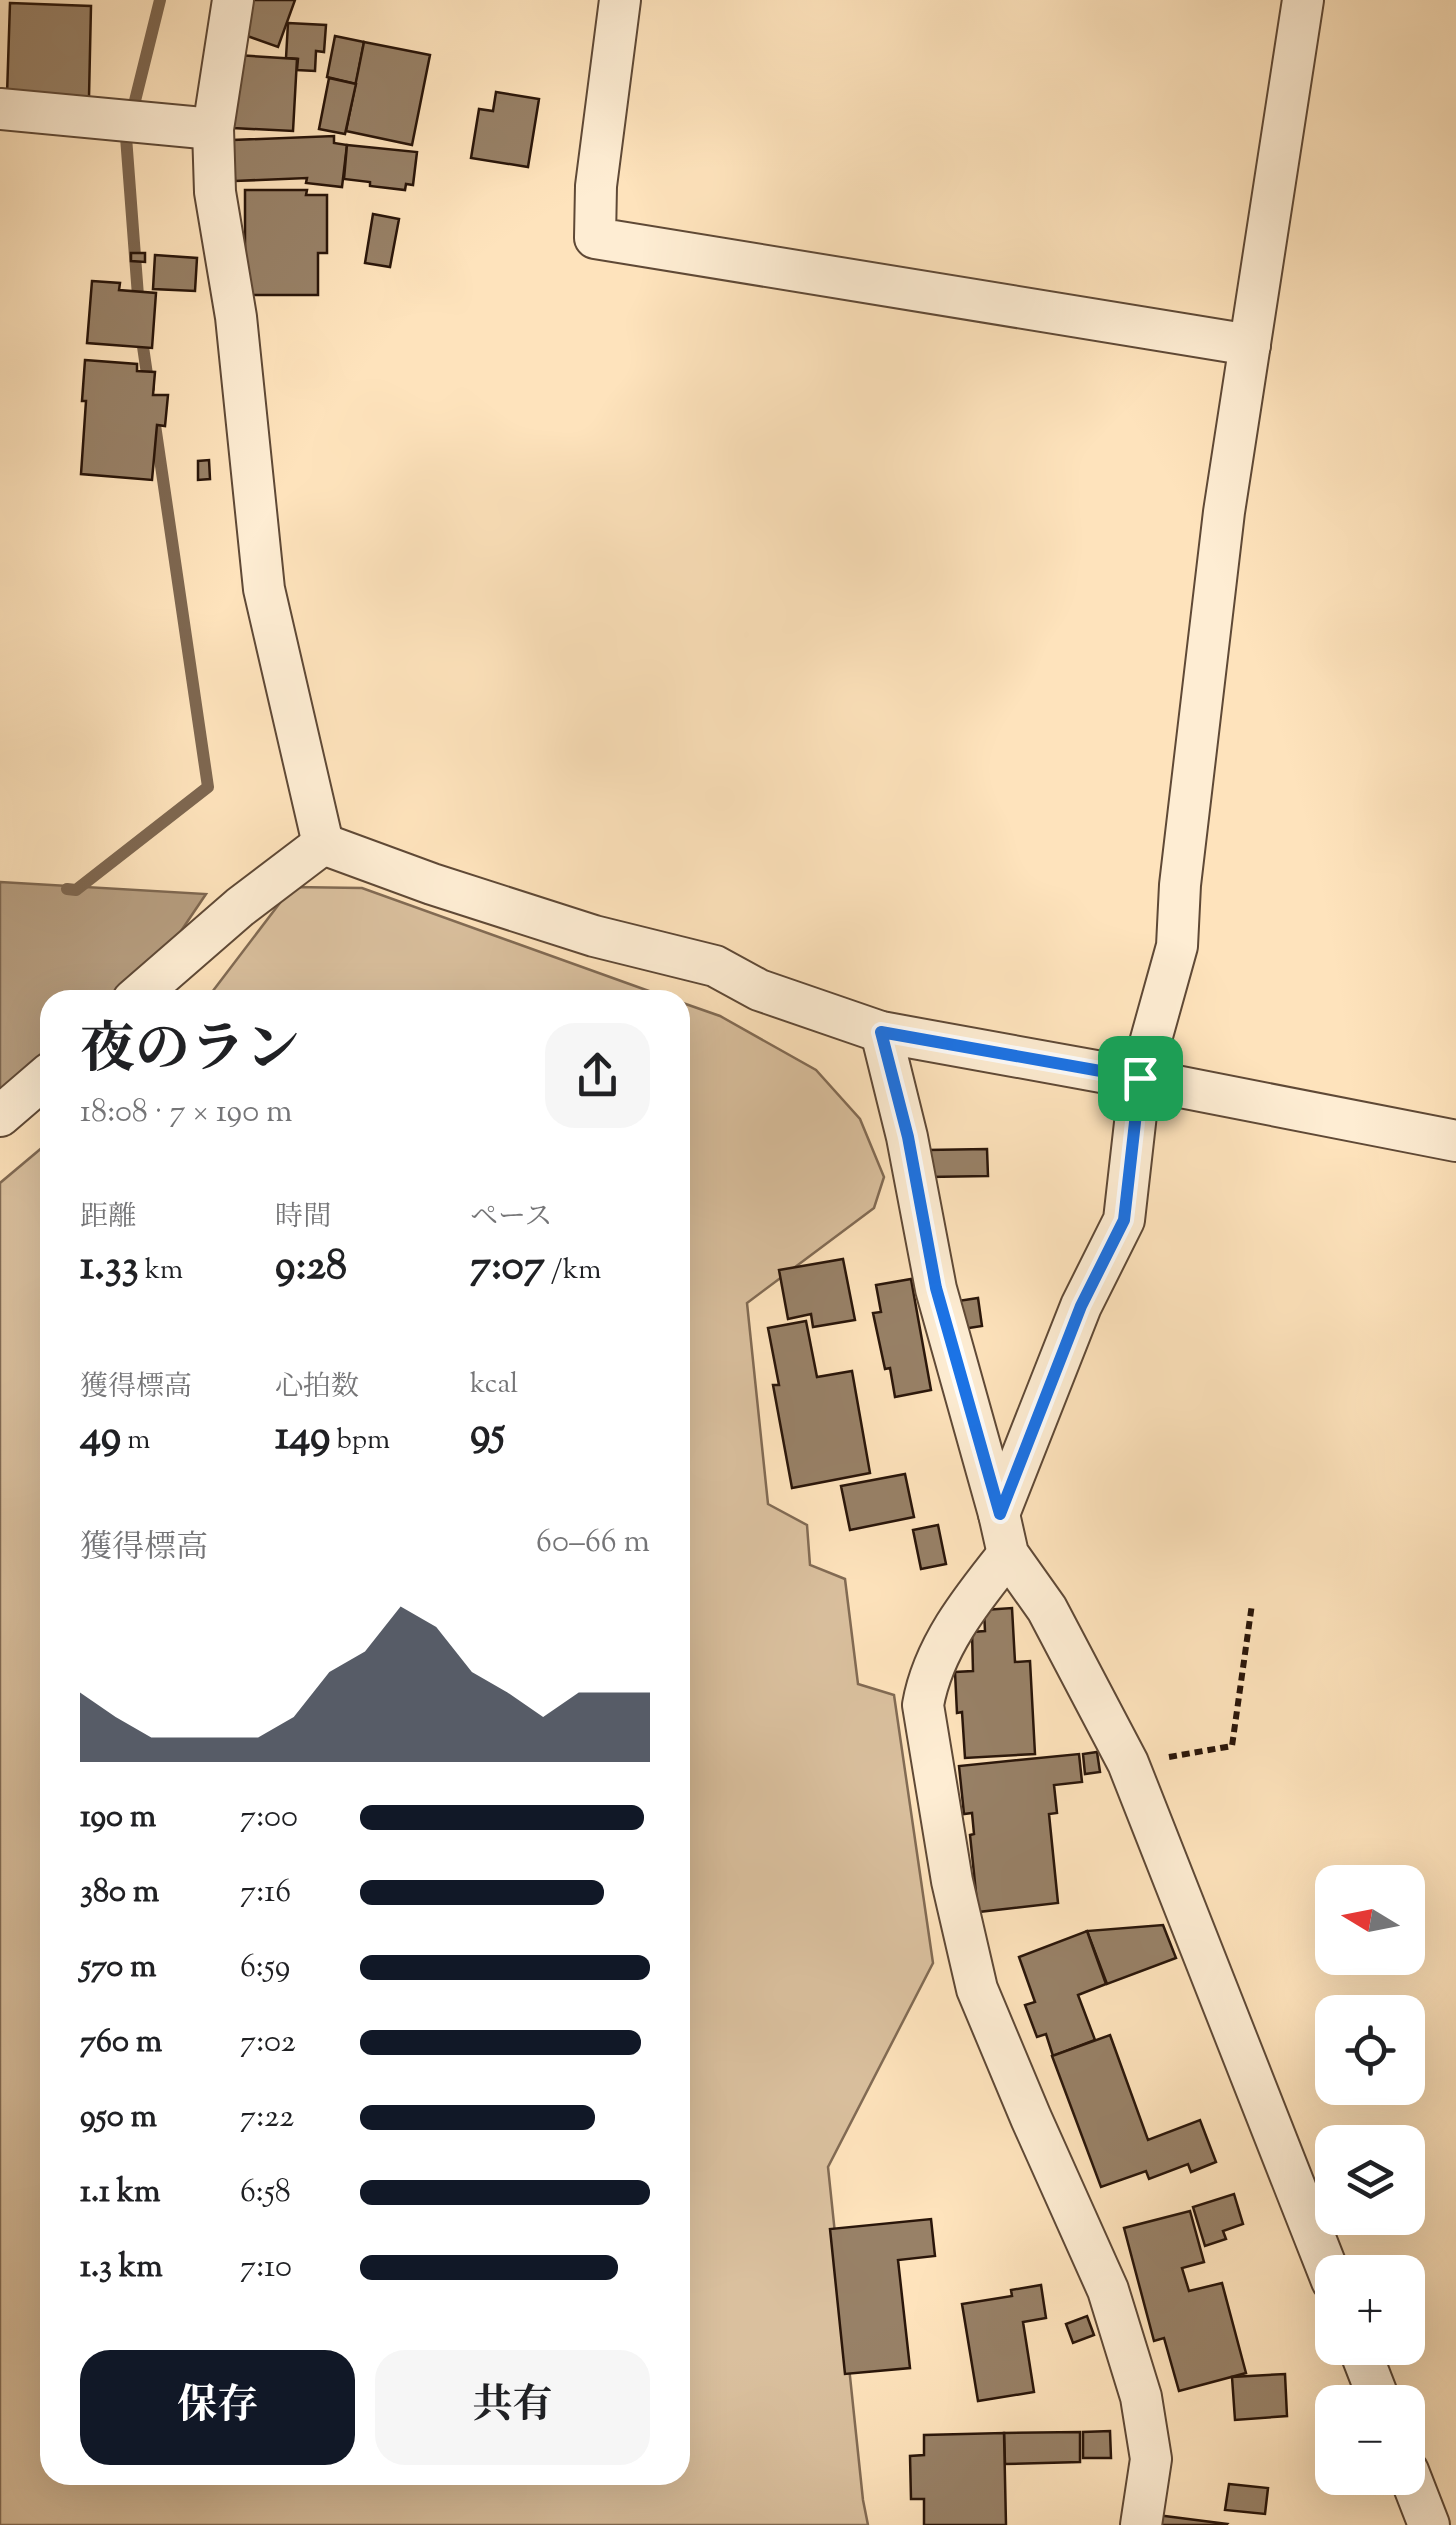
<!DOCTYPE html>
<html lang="ja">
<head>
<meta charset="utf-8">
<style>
	:root { --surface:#fff; --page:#f6f6f6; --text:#202124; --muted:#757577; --accent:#111827 }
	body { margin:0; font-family:"Sorts Mill Goudy","Noto Serif JP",serif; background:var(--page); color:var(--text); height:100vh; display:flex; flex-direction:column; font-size:38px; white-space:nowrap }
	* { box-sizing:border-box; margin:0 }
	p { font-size:32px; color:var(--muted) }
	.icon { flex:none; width:55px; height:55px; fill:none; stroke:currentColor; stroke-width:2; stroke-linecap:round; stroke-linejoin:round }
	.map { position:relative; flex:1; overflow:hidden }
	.details { position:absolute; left:40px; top:990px; width:650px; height:1495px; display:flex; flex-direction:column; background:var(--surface); border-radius:30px; box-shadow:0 10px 40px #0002 }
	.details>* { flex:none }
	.needle { width:65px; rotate:280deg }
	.fabs { position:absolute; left:1315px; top:1865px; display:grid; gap:20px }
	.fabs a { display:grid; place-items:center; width:110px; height:110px; border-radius:20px; background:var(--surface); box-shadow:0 10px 40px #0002; font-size:50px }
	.pin { position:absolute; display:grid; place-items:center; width:85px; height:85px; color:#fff; margin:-42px; border-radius:20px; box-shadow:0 5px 15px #0006 }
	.round { display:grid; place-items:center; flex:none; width:105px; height:105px; border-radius:30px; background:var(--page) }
	.summary { display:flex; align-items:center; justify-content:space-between; height:170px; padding:0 40px }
	h1 { font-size:55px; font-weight:700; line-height:75px }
	.metrics { display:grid; grid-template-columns:repeat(3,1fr); gap:15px; height:170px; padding:10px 40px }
	.metrics div { display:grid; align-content:center }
	.metrics b { font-size:42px; font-weight:700 }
	.metrics small { font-size:28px; font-weight:400 }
	.metrics p { font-size:28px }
	.chart { height:280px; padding:20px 40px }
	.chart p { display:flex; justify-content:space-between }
	.chart svg { width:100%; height:180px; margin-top:10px; fill:var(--accent); opacity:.7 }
	.button { display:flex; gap:20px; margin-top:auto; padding:20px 40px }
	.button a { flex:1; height:115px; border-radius:30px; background:var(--accent); color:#fff; font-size:40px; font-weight:700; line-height:115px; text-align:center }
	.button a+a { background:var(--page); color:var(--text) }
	ul { padding:0 40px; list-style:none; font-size:32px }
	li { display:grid; grid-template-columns:160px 120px 1fr; align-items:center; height:75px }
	li i { height:25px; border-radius:12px; background:var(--accent) }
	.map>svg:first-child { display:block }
	.green { fill:#dac09e; stroke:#826b54; stroke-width:2.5 }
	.water { fill:#b69d7f; stroke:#7e6750; stroke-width:2.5 }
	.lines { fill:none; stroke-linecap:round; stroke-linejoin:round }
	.stream { stroke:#7e6750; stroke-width:12 }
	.building { fill:#988167; stroke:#2a160a; stroke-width:2.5 }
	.minor-casing { stroke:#5f4936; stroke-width:44 }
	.path { stroke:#2a160a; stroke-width:6; stroke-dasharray:8 5; stroke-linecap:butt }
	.minor { stroke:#feedd3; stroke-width:40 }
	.route-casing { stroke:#fff; stroke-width:20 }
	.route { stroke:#1a73e8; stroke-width:12 }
</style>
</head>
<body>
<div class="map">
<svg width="1456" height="2525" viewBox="0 0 1456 2525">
	<rect width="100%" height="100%" fill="#fee3bc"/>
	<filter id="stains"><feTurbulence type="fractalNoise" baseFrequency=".002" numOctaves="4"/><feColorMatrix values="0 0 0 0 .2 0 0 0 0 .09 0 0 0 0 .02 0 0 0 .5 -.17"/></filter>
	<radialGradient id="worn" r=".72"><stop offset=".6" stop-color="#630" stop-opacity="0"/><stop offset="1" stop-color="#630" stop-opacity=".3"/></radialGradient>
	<g class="green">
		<polygon points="292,887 362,888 674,1000 206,1000"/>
		<polygon points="680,1002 720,1016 816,1070 860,1119 884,1177 874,1208 747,1303 768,1504 807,1525 810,1565 845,1579 858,1684 894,1695 933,1963 828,2167 863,2500 868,2525 0,2525 0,1183 50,1141 50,2475 680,2475"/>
	</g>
	<polygon class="water" points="0,882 206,894 156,968 118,1000 50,1000 50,1056 0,1098"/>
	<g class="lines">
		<g class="stream">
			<polyline points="139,309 126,137 160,0"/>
			<polyline points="141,333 149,388"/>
			<polyline points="67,889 76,890 208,787 154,418"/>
		</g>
	</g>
	<g class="building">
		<polygon points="251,0 295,0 278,47 239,33"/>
		<polygon points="10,3 91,6 89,97 7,95"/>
		<polygon points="288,23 326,25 324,52 316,51 315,71 297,70 298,59 286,58"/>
		<polygon points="335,36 364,42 356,84 327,77"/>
		<polygon points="364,42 430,55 412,145 346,131"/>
		<polygon points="237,55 297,59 293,131 233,128"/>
		<polygon points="329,78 356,84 345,134 319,129"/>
		<polygon points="496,92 539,99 528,167 471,158 479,109 493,111"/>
		<polygon points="334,136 334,143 347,145 342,187 306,183 307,178 235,181 233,140"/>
		<polygon points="347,145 417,152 413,185 406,184 405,190 370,186 370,182 344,179"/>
		<polygon points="245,190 307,190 306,195 327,195 327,253 318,253 318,295 245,295"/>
		<polygon points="373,214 399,219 390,267 365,263"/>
		<polygon points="131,253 145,253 145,262 131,261"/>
		<polygon points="155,255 197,258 195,291 153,289"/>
		<polygon points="92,281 120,283 119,290 156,293 152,348 87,343"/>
		<polygon points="85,360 137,364 137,371 155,372 153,395 168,395 165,426 157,425 152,480 81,474 86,401 82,401"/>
		<polygon points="209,460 210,479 198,480 198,461"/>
		<polygon points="987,1149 988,1176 928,1177 927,1150"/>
		<polygon points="843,1259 855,1320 813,1327 811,1314 788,1319 779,1270"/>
		<polygon points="911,1279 931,1390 895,1397 890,1368 885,1369 873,1313 881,1312 876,1285"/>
		<polygon points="978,1298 982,1326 962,1329 958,1301"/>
		<polygon points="806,1321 817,1377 852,1371 870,1473 792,1488 773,1385 779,1385 768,1328"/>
		<polygon points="905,1474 914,1517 850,1530 841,1486"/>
		<polygon points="938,1525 946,1564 921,1569 913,1530"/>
		<polygon points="1012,1608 1015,1662 1030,1661 1035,1754 965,1758 962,1712 957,1713 955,1672 973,1671 972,1632 985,1631 984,1610"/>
		<polygon points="1097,1752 1100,1772 1085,1774 1083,1754"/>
		<polygon points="1079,1754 1082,1782 1054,1785 1057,1813 1049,1814 1058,1903 978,1912 970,1835 974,1834 972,1813 964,1814 959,1766"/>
		<polygon points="1163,1925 1176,1958 1107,1984 1087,1931"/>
		<polygon points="1087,1931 1106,1984 1078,1995 1095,2040 1053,2056 1046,2034 1037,2037 1025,2005 1035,2002 1019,1957"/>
		<polygon points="1110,2035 1148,2140 1200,2120 1216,2162 1191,2172 1188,2164 1149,2179 1146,2171 1101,2187 1052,2056"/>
		<polygon points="1234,2194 1243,2224 1223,2231 1226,2239 1205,2246 1193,2207"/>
		<polygon points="1190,2211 1204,2262 1182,2268 1189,2291 1222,2283 1246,2373 1179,2391 1164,2338 1154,2341 1124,2228"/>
		<polygon points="931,2219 935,2256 898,2260 910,2368 845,2374 830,2229"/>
		<polygon points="1041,2285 1046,2318 1023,2322 1034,2392 978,2401 962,2304 1012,2296 1011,2290"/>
		<polygon points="1087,2316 1094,2335 1073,2343 1066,2324"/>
		<polygon points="1285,2374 1287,2416 1235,2420 1232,2377"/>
		<polygon points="1110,2431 1111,2458 1083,2458 1083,2432"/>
		<polygon points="1080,2432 1080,2462 1005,2464 1004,2433"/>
		<polygon points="1004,2433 1006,2525 924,2525 924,2499 911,2499 910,2456 924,2455 924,2435"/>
		<polygon points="1229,2484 1268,2488 1265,2514 1225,2510"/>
		<polygon points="1157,2515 1227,2524 1226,2525 1156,2525"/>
	</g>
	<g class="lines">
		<g class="minor-casing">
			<g id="minor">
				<polyline points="233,0 213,129 215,192 236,317 264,589 323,844"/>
				<polyline points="620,0 596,186 595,238 1250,345"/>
				<polyline points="0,109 213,129"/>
				<polyline points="323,844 432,884 594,936 715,966 759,990 881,1032 1140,1079 1456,1141"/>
				<polyline points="133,1000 240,907 323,844"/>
				<polyline points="881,1032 907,1137 936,1289 999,1514 1008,1554 1047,1609 1128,1763 1332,2281"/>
				<polyline points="0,1116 50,1073"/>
				<polyline points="999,1514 1081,1306 1124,1220 1140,1079 1177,946 1180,885 1224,512 1303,0"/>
				<path d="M1008 1554C972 1599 933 1647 923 1705L952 1881 977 1989 1031 2118 1108 2290 1141 2397 1151 2459 1141 2525"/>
				<polyline points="1359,2348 1380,2402"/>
				<polyline points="1408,2471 1429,2525"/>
			</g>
		</g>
		<polyline class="path" points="1169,1757 1232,1746 1252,1604"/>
		<use href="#minor" class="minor"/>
	</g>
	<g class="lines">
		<g class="route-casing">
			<polygon id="route" points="881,1032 1140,1078 1124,1220 1081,1306 1000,1514 936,1288 908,1137"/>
		</g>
		<use href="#route" class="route"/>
	</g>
	<rect width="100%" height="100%" filter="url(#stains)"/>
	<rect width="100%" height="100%" fill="url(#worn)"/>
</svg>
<div class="fabs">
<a><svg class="needle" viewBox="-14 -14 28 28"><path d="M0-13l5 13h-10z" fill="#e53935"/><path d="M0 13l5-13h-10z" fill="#757577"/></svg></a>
<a><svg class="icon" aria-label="locate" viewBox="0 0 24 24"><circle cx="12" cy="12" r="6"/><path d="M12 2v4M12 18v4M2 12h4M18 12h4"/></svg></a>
<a><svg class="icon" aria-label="layers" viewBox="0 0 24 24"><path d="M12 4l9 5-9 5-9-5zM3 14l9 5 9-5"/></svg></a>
<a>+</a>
<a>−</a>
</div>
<div class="pin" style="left:1140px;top:1078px;background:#1e9e55"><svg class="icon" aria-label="arrive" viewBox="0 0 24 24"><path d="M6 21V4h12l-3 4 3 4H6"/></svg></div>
<section class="details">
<div class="summary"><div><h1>夜のラン</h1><p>18:08 · 7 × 190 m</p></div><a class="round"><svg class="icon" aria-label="share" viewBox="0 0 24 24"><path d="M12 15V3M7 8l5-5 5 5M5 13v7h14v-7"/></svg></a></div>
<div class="metrics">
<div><p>距離</p><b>1.33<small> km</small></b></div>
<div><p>時間</p><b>9:28</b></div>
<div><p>ペース</p><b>7:07<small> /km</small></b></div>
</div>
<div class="metrics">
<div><p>獲得標高</p><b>49<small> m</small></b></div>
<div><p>心拍数</p><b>149<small> bpm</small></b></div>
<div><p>kcal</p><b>95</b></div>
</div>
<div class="chart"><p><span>獲得標高</span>60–66 m</p>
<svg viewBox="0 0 160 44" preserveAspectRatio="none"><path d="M0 44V27L10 33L20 38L30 38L40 38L50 38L60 33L70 22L80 17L90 6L100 11L110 22L120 27L130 33L140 27L150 27L160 27V44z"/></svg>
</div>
<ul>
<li><b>190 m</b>7:00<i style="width:98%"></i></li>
<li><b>380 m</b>7:16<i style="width:84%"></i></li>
<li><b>570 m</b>6:59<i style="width:100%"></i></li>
<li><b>760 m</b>7:02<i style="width:97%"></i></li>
<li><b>950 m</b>7:22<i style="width:81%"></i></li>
<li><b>1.1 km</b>6:58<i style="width:100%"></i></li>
<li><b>1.3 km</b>7:10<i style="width:89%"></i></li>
</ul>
<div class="button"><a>保存</a><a>共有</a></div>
</section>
</div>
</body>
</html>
